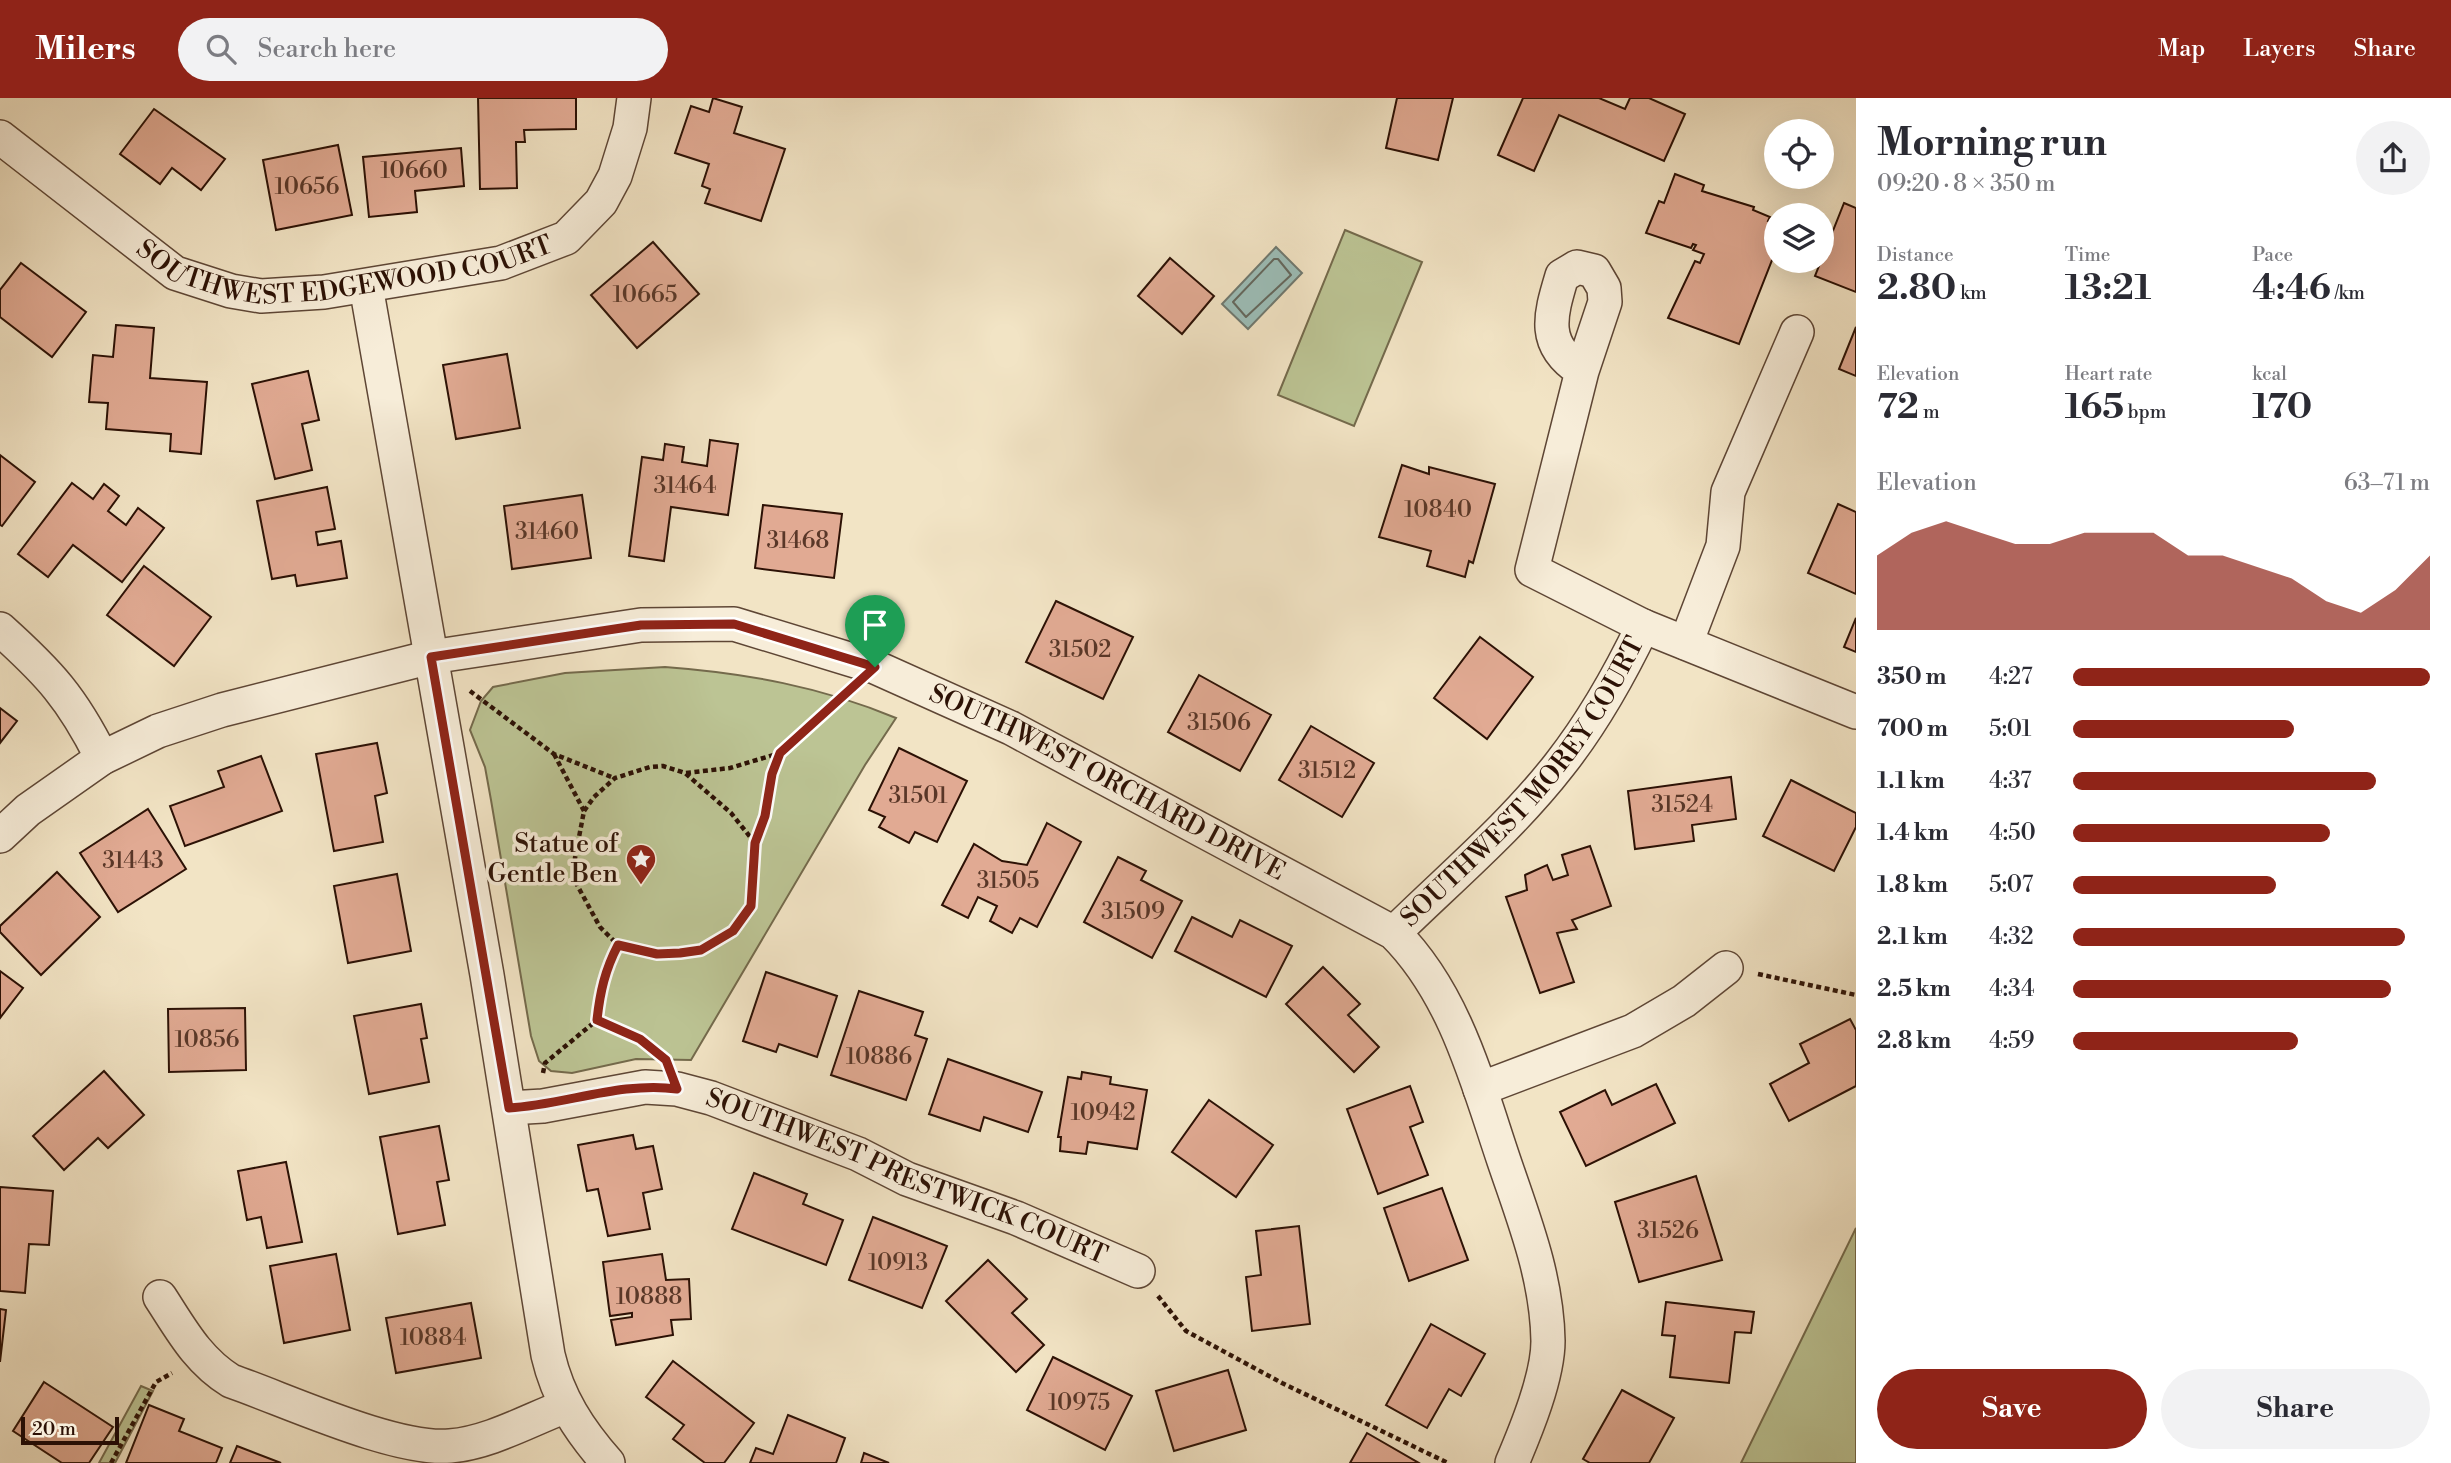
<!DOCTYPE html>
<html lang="en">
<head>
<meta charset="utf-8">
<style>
	:root { --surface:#fff; --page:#f2f2f3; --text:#2b2b33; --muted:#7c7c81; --accent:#8f2418 }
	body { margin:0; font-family:"Libre Bodoni",serif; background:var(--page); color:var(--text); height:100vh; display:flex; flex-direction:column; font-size:26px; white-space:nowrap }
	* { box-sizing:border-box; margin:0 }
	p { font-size:23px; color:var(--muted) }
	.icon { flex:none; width:38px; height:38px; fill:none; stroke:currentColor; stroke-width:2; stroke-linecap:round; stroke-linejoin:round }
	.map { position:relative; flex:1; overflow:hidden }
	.drawer { display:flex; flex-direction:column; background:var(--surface); width:595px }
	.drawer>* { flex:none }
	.fabs { position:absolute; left:1764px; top:21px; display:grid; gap:14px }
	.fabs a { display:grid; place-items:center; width:70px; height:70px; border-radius:50%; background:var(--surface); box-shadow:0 7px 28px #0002; font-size:35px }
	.scale { position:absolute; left:21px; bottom:18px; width:98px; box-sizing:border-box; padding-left:7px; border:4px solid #2c1105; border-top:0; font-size:19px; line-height:24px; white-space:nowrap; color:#2c1105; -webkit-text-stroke:5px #f7edd9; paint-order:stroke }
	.pin { position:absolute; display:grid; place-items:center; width:60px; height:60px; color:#fff; margin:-72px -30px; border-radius:50% 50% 50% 0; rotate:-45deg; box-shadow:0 0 7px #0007 }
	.pin .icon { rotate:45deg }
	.round { display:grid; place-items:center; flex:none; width:74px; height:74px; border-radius:37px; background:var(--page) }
	.summary { display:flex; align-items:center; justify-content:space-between; height:119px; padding:0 21px }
	h1 { font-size:38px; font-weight:700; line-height:52px }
	.stats { display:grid; grid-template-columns:repeat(3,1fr); gap:10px; height:119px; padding:7px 21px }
	.stats div { display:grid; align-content:center }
	.stats b { font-size:35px; font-weight:700 }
	.stats small { font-size:19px; font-weight:400 }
	.stats p { font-size:19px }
	.chart { height:196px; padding:14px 21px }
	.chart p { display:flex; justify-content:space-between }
	.chart svg { width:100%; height:126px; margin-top:7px; fill:var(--accent); opacity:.7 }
	.button { display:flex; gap:14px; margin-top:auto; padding:14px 21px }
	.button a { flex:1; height:80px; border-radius:42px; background:var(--accent); color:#fff; font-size:28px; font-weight:700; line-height:80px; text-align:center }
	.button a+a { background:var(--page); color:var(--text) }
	ul { padding:0 21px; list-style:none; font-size:23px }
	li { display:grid; grid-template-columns:112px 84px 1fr; align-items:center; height:52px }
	li i { height:18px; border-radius:9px; background:var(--accent) }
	header { display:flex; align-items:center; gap:42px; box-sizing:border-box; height:98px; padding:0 35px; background:var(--accent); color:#fff }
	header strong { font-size:33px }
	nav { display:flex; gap:38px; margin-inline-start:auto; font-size:24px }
	.search { width:490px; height:63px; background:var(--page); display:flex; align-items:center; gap:18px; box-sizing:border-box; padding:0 24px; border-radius:38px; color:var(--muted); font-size:26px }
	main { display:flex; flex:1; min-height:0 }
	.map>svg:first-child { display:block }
	.green { fill:#bcc494; stroke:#746a4c; stroke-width:2 }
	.water { fill:#9cbeb8; stroke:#6f7970; stroke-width:2 }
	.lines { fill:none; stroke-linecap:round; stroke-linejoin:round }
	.shore { stroke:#64685e; stroke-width:2 }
	.building { fill:#e1aa93; stroke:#2c1105; stroke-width:2 }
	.minor-casing { stroke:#5e4635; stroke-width:36 }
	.path { stroke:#2c1105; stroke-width:4.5; stroke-dasharray:5 3.5; stroke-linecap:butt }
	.minor { stroke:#f7edd9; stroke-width:33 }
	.route-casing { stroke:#fff; stroke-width:14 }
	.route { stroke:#8f2418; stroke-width:9 }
	.labels { text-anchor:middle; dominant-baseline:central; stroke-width:7; stroke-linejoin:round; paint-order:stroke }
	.number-label { font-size:23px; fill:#593728 }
	.street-label { font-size:26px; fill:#2c1105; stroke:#f7edd9 }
	.poi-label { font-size:26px; fill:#2c1105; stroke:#f7edd9; text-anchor:end }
</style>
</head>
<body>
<header>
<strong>Milers</strong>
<div class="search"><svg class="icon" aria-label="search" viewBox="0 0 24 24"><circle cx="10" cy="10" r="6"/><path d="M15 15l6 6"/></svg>Search here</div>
<nav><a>Map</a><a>Layers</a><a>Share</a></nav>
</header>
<main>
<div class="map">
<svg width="1856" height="1365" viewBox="0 0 1856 1365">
	<rect width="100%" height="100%" fill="#f2e4c5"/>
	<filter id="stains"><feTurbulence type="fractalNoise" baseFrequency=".00286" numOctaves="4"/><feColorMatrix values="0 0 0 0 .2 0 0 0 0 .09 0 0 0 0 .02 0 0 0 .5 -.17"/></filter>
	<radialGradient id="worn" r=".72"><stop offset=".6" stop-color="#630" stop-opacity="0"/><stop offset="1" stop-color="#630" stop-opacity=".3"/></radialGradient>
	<g class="green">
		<polygon points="1345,132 1422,164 1354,328 1278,297"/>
		<path d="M665 569C746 575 822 589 896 620L865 667 691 962 636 961 572 975 551 973 539 963 531 938 491 702 485 669 470 632 481 603 493 589 565 575Z"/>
		<polygon points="1856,1130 1856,1365 1741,1365"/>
		<polygon points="141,1288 153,1293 115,1365 99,1365"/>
	</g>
	<polygon class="water" points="1276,149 1302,175 1248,231 1222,206"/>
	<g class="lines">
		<polygon class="shore" points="1274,161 1278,161 1291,177 1246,219 1233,204"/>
	</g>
	<g class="building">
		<polygon points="478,0 576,0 576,31 524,32 525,44 516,44 517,90 480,91"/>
		<polygon points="713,0 742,9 734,35 785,51 761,123 705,105 710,91 702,88 709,66 675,55 691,8 709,14"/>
		<polygon points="1397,0 1453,0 1438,62 1386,50"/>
		<polygon points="1523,0 1599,0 1625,11 1630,0 1649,0 1685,16 1664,63 1559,17 1534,73 1498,57"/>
		<polygon points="154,11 225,61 201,92 172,70 160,86 120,56"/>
		<polygon points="338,47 352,117 276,132 263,62"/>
		<polygon points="461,50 464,88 415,93 417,114 369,119 363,59"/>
		<polygon points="1675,76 1704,87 1702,93 1754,109 1753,112 1770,119 1768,123 1776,126 1776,152 1739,246 1668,220 1695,163 1700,165 1704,156 1693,152 1696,147 1693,146 1691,150 1646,135 1659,103 1664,105"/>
		<polygon points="1844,105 1856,110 1856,194 1815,178"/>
		<polygon points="653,144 699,196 637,250 591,197"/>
		<polygon points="1170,160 1214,198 1182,236 1138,198"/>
		<polygon points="21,165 86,214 52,259 0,219 0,192"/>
		<polygon points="116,227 154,230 150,280 207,284 201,356 170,353 171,336 106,331 108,305 89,304 93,257 113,259"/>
		<polygon points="1856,229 1856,278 1839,271"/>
		<polygon points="507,256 520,330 456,341 443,267"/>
		<polygon points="308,273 319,322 302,326 312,372 275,381 252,286"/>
		<polygon points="710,342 738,346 728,417 671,409 664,463 629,458 642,359 663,362 665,346 684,349 682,364 707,368"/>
		<polygon points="0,357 35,384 2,428 0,427"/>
		<polygon points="1402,367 1429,376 1429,369 1495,386 1473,465 1469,463 1465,479 1427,468 1431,453 1379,439"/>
		<polygon points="72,385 93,401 104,386 119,398 108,413 126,427 138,410 164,430 122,484 73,447 48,479 18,456"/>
		<polygon points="327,389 335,431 316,434 318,447 341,443 347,480 297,488 295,477 272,481 257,403"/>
		<polygon points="582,397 591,460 512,471 504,408"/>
		<polygon points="1838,406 1856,414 1856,496 1808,475"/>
		<polygon points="763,407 842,416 834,480 755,470"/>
		<polygon points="144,468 211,519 174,568 107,517"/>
		<polygon points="1056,503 1133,539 1103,601 1026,564"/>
		<polygon points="1856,520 1856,554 1844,549"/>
		<polygon points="1480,539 1533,579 1487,641 1434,600"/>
		<polygon points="1199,577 1271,617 1240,673 1168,634"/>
		<polygon points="0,610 17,623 0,645"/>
		<polygon points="1311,628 1374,665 1342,719 1279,682"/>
		<polygon points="377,645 387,695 375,698 383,744 334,753 316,656"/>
		<polygon points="899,650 967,683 937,744 915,734 909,745 879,729 885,719 869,712"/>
		<polygon points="261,658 282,713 185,748 170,708 224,689 218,673"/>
		<polygon points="1731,679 1736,721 1692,727 1694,743 1635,751 1628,693"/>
		<polygon points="1791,682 1856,715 1856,729 1834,773 1763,738"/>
		<polygon points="148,711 186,771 118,814 80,755"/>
		<polygon points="1047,725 1081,744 1037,829 1020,820 1012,835 990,823 997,808 978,799 968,820 942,807 974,746 1002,763 1027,767"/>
		<polygon points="1590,748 1611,808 1572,822 1577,831 1557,835 1574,884 1540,895 1506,799 1527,792 1525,777 1547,767 1553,782 1568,777 1562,757"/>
		<polygon points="1118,759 1146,773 1141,782 1182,803 1152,860 1084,824"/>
		<polygon points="57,774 100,819 41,877 0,834 0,828"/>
		<polygon points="397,776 411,853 348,865 334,788"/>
		<polygon points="1192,819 1232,839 1240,822 1292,848 1266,899 1175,853"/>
		<polygon points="1323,869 1360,906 1348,917 1379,949 1354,974 1286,906"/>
		<polygon points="0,873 23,890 0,920"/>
		<polygon points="766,874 837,898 817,959 779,946 776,954 743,943"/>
		<polygon points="859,893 923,914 915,937 927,941 906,1002 831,977"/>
		<polygon points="421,906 427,940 421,941 429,984 369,996 354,918"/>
		<polygon points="245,910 246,972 169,974 168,911"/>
		<polygon points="1850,921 1856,932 1856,988 1789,1023 1770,986 1809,965 1800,946"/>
		<polygon points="948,961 1042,994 1028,1034 984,1019 980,1033 929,1016"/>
		<polygon points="104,973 144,1017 108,1050 98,1040 64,1072 33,1038"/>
		<polygon points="1082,974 1111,979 1110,986 1147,992 1137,1051 1088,1044 1086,1056 1060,1053 1061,1039 1058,1039 1068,979 1081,981"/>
		<polygon points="1656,986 1675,1025 1586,1068 1560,1014 1605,992 1612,1007"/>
		<polygon points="1410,988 1423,1024 1410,1029 1428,1077 1378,1096 1347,1011"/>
		<polygon points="1209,1002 1273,1047 1236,1099 1172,1054"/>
		<polygon points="439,1028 449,1082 437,1084 445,1127 398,1136 380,1039"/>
		<polygon points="633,1037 636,1051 653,1048 662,1091 643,1095 650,1131 608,1138 598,1091 587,1093 578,1047"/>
		<polygon points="286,1064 302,1144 267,1150 261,1119 247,1122 238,1073"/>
		<polygon points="754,1075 807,1096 803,1106 843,1122 826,1167 732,1131"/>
		<polygon points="1696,1078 1722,1162 1639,1184 1615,1104"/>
		<polygon points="0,1089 53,1093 49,1147 29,1146 25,1195 0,1193"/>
		<polygon points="1442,1090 1468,1162 1409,1183 1384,1110"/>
		<polygon points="873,1119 947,1148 922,1210 849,1182"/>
		<polygon points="1299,1128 1310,1226 1252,1233 1246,1179 1261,1177 1256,1133"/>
		<polygon points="336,1156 350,1232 284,1245 270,1168"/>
		<polygon points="662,1156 666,1182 689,1181 691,1221 671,1222 673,1237 616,1247 611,1222 632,1219 632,1215 610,1218 603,1164"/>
		<polygon points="988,1162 1027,1201 1012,1215 1044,1247 1016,1274 946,1203"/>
		<polygon points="1666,1204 1754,1214 1751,1235 1735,1234 1729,1285 1670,1279 1675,1238 1662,1237"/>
		<polygon points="471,1205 481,1260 396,1275 386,1220"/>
		<polygon points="0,1211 6,1212 0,1264"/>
		<polygon points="1431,1226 1485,1256 1461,1298 1449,1291 1427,1330 1386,1307"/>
		<polygon points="1053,1259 1132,1298 1105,1352 1027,1312"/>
		<polygon points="673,1263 754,1325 724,1365 705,1365 673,1341 684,1327 646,1299"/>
		<polygon points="1228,1272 1246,1332 1174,1353 1156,1293"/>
		<polygon points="44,1284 113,1329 89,1365 62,1365 13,1333"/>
		<polygon points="1622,1292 1674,1320 1649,1365 1590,1365 1583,1361"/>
		<polygon points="149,1307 184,1321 179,1333 222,1350 216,1365 126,1365"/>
		<polygon points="788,1317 845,1340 836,1365 750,1365 756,1350 773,1356"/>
		<polygon points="1367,1335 1419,1365 1350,1365"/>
		<polygon points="237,1348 281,1365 230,1365"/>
		<polygon points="864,1355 889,1365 861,1365"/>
	</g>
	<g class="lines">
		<g class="minor-casing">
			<g id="minor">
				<path id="s1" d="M0 39 175 175 231 193 261 198 324 194 501 165 566 140 601 104 615 78 630 30 634 0"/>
				<path d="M366 188 487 877 548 1257C558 1300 579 1332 608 1365"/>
				<path d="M1582 273C1541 247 1550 218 1562 178L1577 169 1594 173 1604 190 1605 204 1582 273 1532 472 1643 528 1856 614"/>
				<path d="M0 531C50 576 72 600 102 660"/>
				<polyline points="1686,545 1723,448 1728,394 1797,234"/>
				<path id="s2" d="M0 738 28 712 102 660 158 633 222 612 431 559 641 527 734 526 875 569 1011 630 1394 835C1455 896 1477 983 1504 1063 1524 1122 1547 1179 1548 1243 1548 1279 1526 1332 1512 1365"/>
				<path id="s3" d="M1394 835C1450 780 1512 728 1560 666 1593 624 1620 576 1643 528"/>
				<polyline points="1480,991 1633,933 1684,903 1726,870"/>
				<path id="s4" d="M509 1010 543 1008 645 989 677 991 711 1000 858 1056 907 1081 1016 1120 1138 1173"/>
				<path d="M160 1199C181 1231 197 1262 231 1283 286 1302 395 1353 450 1348 489 1345 529 1322 566 1308"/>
			</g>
		</g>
		<g class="path">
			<polyline points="470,593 554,656 614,680"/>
			<polyline points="554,656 584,713"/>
			<polyline points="686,675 730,670 780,655 794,640 847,595"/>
			<polyline points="755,745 731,715 685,675 663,668 650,669 615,680 594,699 584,713 575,760 576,785 600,829 618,847 657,856 680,855 701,852 722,841 733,833 751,808 755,745 765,718 772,676 780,655"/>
			<polyline points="1758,876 1856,897"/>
			<polyline points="597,922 601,886 618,847"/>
			<polyline points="543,975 545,965 597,922 640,941 658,956"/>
			<polyline points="1158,1198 1186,1233 1282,1285 1448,1365"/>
			<polyline points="111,1365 156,1284 172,1275"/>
		</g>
		<use href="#minor" class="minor"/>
	</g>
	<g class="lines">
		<g class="route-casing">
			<path id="route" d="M734 526 875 569 780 655 772 676 765 718 755 745 751 808 733 833 701 852 680 855 657 856 618 847C605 872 600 894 597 922L640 941 666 962 677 991C622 983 564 1007 509 1010L431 559 641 527Z"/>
		</g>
		<use href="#route" class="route"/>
	</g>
	<defs>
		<g id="sight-pin" transform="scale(1.575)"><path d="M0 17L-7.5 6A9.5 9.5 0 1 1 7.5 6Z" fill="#8f2418" stroke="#f7edd9"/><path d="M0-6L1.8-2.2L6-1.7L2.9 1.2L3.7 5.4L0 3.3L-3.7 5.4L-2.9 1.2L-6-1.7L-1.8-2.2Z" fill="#fff"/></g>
	</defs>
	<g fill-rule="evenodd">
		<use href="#sight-pin" x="641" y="761"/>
	</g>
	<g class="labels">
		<g class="number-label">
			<text x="414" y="73">10660</text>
			<text x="307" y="89">10656</text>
			<text x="645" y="197">10665</text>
			<text x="685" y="388">31464</text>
			<text x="1438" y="412">10840</text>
			<text x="547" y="434">31460</text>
			<text x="798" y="443">31468</text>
			<text x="1080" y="552">31502</text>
			<text x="1219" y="625">31506</text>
			<text x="1327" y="673">31512</text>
			<text x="918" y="698">31501</text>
			<text x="1682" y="707">31524</text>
			<text x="133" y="763">31443</text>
			<text x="1008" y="783">31505</text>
			<text x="1133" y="814">31509</text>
			<text x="207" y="942">10856</text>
			<text x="879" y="959">10886</text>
			<text x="1103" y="1015">10942</text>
			<text x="1668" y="1133">31526</text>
			<text x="898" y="1165">10913</text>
			<text x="649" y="1199">10888</text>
			<text x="433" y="1240">10884</text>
			<text x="1079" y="1305">10975</text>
		</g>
		<g class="street-label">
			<text stroke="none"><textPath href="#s1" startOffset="392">SOUTHWEST EDGEWOOD COURT</textPath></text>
			<text stroke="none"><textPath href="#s3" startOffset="200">SOUTHWEST MOREY COURT</textPath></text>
			<text stroke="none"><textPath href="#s2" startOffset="1186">SOUTHWEST ORCHARD DRIVE</textPath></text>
			<text stroke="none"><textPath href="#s4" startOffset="416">SOUTHWEST PRESTWICK COURT</textPath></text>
		</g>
		<g class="poi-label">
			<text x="618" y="746">Statue of<tspan x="618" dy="30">Gentle Ben</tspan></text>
		</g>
	</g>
	<rect width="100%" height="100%" filter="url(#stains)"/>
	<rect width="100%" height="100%" fill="url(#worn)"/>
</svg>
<div class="fabs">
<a><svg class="icon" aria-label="locate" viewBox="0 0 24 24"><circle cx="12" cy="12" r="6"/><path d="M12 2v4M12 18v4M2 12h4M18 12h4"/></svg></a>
<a><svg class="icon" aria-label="layers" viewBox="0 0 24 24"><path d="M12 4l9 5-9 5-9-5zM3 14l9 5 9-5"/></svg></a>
</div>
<div class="scale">20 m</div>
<div class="pin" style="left:875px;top:569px;background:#1e9e55"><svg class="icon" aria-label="arrive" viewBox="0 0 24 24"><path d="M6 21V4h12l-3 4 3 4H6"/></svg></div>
</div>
<section class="drawer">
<div class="summary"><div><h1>Morning run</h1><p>09:20 · 8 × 350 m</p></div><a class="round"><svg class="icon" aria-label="share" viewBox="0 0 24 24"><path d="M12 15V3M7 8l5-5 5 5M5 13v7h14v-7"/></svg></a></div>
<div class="stats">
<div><p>Distance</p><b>2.80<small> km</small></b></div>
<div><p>Time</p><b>13:21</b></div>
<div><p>Pace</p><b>4:46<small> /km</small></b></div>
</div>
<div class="stats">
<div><p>Elevation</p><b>72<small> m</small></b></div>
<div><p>Heart rate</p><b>165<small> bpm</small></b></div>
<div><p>kcal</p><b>170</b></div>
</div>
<div class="chart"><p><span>Elevation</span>63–71 m</p>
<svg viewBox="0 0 160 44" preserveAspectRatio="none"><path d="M0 44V18L10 10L20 6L30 10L40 14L50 14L60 10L70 10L80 10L90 18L100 18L110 22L120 26L130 34L140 38L150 30L160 18V44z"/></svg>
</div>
<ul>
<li><b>350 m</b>4:27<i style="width:100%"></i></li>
<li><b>700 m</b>5:01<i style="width:62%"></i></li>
<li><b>1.1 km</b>4:37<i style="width:85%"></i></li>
<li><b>1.4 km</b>4:50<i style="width:72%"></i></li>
<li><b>1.8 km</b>5:07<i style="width:57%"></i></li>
<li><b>2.1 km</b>4:32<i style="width:93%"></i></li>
<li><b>2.5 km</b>4:34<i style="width:89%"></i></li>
<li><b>2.8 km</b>4:59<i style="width:63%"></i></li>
</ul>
<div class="button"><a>Save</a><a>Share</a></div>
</section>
</main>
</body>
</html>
